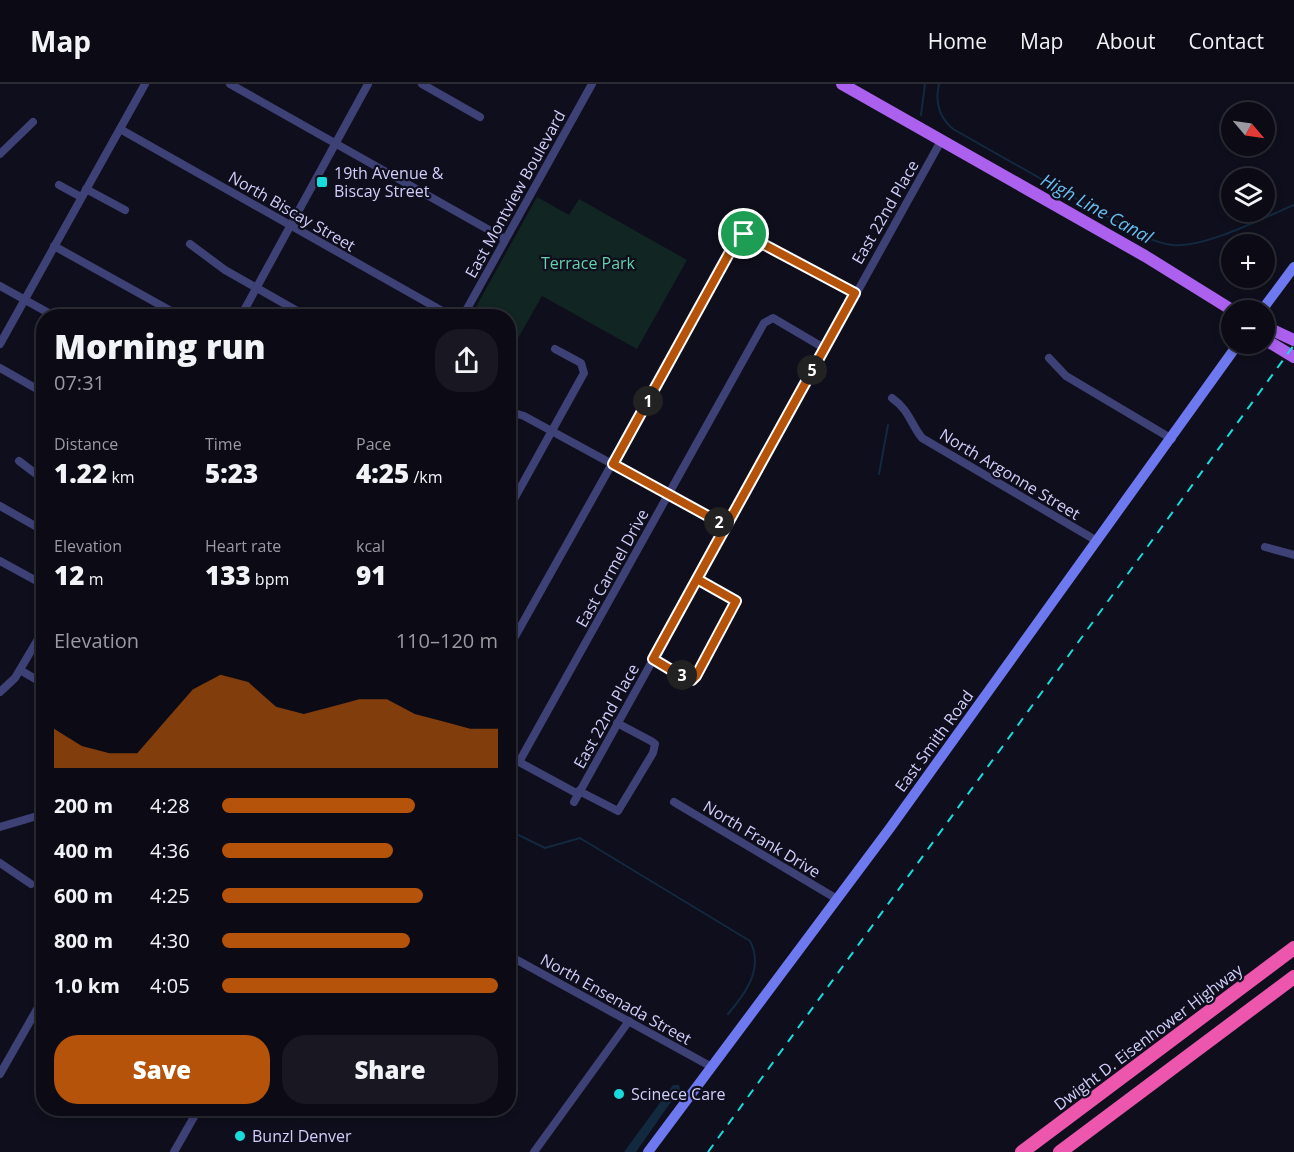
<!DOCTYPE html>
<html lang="en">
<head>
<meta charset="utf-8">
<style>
	:root { --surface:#0b0a15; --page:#191822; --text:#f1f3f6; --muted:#9a9aa0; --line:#2b2b34; --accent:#b45309 }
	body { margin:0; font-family:"Open Sans",sans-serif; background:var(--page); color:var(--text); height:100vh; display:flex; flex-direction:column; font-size:22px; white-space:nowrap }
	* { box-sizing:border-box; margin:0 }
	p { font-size:20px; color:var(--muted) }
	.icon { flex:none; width:33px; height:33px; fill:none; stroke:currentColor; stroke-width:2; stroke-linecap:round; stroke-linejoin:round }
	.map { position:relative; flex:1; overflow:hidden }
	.sheet { position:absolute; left:36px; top:225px; width:480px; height:807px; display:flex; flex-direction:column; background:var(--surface); border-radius:24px; box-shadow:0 3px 9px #0003,0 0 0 2px var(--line) }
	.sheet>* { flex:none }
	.needle { width:39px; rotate:119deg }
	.buttons { position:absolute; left:1221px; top:18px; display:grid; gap:12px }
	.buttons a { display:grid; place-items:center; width:54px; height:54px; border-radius:50%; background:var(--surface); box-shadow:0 3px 9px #0003,0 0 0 2px var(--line); font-size:30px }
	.pin { position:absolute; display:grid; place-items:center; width:51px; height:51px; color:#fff; margin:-26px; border:3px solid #fff; border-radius:50%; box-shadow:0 2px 6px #0007 }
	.km { position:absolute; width:30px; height:30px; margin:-15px; border-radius:50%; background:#222; color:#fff; font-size:16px; line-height:30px; text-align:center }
	.round { display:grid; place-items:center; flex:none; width:63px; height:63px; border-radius:24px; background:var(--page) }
	.summary { display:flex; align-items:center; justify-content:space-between; height:102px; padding:0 18px }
	h1 { font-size:33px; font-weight:800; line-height:45px }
	.metrics { display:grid; grid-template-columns:repeat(3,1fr); gap:9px; height:102px; padding:6px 18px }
	.metrics div { display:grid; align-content:center }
	.metrics b { font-size:26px; font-weight:800 }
	.metrics small { font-size:16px; font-weight:400 }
	.metrics p { font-size:16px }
	.chart { height:168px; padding:12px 18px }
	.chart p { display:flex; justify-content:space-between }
	.chart svg { width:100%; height:108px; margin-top:6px; fill:var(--accent); opacity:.7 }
	.button { display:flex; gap:12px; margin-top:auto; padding:12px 18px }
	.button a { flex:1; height:69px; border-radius:24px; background:var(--accent); color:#fff; font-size:24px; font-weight:800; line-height:69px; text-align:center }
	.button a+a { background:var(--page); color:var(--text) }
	ul { padding:0 18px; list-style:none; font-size:20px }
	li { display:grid; grid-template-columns:96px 72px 1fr; align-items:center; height:45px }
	li i { height:15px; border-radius:8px; background:var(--accent) }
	header { display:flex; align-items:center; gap:36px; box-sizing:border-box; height:84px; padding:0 30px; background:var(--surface); border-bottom:2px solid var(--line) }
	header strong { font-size:28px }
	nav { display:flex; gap:33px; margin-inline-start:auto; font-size:21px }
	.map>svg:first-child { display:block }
	.green { fill:#112523 }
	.water { fill:#122940 }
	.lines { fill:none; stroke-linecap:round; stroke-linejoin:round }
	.stream { stroke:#122940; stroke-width:2 }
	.street { stroke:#3e4176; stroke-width:8 }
	.secondary { stroke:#6f79ef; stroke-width:10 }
	.primary { stroke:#ab61ee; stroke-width:12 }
	.highway { stroke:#ec56ad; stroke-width:14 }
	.rail { stroke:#18dbdb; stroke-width:2; stroke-dasharray:9 8; stroke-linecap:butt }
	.route-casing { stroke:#fff; stroke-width:12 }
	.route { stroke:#b45309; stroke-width:8 }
	.poi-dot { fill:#18dbdb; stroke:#0f0e1c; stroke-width:2 }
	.labels { text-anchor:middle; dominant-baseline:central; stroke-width:4.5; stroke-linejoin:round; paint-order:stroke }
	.poi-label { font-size:16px; fill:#cfcefa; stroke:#0f0e1c; text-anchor:start }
	.street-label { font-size:16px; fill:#cfcefa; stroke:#0f0e1c }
	.park-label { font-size:16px; fill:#63d1aa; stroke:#0f0e1c }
	.water-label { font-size:18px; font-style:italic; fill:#67bdee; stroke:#0f0e1c }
</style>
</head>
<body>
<header>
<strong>Map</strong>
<nav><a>Home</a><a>Map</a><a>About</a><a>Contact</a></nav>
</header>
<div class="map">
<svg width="1294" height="1068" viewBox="0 0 1294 1068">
	<rect width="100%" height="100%" fill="#0f0e1c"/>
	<polygon class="green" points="537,113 569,131 579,115 687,176 637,265 542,212 509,270 508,232 471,232"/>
	<polygon class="water" points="673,1001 679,1001 680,1005 636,1068 624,1068"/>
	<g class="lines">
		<g class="stream">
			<path d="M939 0C935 17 939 33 953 45L1133 147C1146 153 1159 160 1173 161 1205 164 1263 134 1294 121"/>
			<polyline points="921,31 925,0"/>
			<polyline points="879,390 888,341"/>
			<path d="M508 746 545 764 580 754 750 857C764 884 746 909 728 930"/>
		</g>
		<g class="street">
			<polyline points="230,0 505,155"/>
			<polyline points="422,0 480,33"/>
			<polyline points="120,45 451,232"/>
			<polyline points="0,70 33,38"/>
			<polyline points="59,101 81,113"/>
			<polyline points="86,105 125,126"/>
			<polyline points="190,160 225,186 306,232"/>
			<polyline points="54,162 180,232"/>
			<polyline points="0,202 54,232"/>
			<polyline points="241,232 368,0"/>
			<polyline points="463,232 592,0"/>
			<polyline points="0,260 145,0"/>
			<polyline points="1049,274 1066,292 1172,355"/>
			<polyline points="0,284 44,309"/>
			<path d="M892 314C910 327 910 339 922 354L1097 457"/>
			<polyline points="508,327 524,332 726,442"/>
			<polyline points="19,377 44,396"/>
			<polyline points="0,422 44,447"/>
			<polyline points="508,426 584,289 581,279 555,265"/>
			<polyline points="1265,463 1294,471"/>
			<polyline points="0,477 44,501"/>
			<polyline points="508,565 740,152 749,151 855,209"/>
			<polyline points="653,575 688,596 692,596 696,592 736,517 697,495"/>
			<polyline points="20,586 44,600"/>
			<polyline points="0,608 15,594 44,545"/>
			<polyline points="508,672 578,710"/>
			<polyline points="519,678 764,239 773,234 824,264"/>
			<polyline points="579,707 618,727 653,669 655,660 651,657 617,639"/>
			<polyline points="574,718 941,57"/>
			<polyline points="674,718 837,815"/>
			<polyline points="0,743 44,730"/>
			<polyline points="0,779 31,800"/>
			<polyline points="508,871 710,982"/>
			<polyline points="0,990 44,913"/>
			<polyline points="174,1068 199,1024"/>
			<polyline points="534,1068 629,937"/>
		</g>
		<g class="secondary">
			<polyline points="1262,226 1294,183"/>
			<polyline points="648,1068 890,744 1238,260"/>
		</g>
		<g class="primary">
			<polyline points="842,0 1145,172 1232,226"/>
			<polyline points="1264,242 1294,256"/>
			<polyline points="1264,255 1294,273"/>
		</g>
		<g class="highway">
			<polyline points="1022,1068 1294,864"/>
			<polyline points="1060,1068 1294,893"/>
		</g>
		<polyline class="rail" points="708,1068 1294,261"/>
	</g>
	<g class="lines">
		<g class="route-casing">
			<polyline id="route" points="744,150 737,155 613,380 726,442 653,575 688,596 692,596 696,592 736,517 697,495 855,209 744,150"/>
		</g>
		<use href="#route" class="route"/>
	</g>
	<g class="poi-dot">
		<rect x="316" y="92" width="12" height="12" rx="3"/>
		<circle cx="619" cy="1010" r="6"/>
		<circle cx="240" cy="1052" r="6"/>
	</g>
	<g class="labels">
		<g class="poi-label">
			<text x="334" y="89">19th Avenue &amp;<tspan x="334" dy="18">Biscay Street</tspan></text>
			<text x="631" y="1010">Scinece Care</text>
			<text x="252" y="1052">Bunzl Denver</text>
		</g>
		<g class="street-label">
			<text transform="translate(515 110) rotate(-61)">East Montview Boulevard</text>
			<text transform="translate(292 127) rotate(30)">North Biscay Street</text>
			<text transform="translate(885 128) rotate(-60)">East 22nd Place</text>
			<text transform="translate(1010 390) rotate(31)">North Argonne Street</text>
			<text transform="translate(612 484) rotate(-61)">East Carmel Drive</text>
			<text transform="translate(606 632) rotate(-61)">East 22nd Place</text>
			<text transform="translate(934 657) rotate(-54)">East Smith Road</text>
			<text transform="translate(762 755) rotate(31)">North Frank Drive</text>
			<text transform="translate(616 915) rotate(29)">North Ensenada Street</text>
			<text transform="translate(1148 953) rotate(-37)">Dwight D. Eisenhower Highway</text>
		</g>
		<g class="park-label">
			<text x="588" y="179">Terrace Park</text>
		</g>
		<g class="water-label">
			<text transform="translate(1097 124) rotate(29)">High Line Canal</text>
		</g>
	</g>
</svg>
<div class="buttons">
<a><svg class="needle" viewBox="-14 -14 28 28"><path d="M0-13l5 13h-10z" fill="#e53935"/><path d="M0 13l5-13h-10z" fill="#9a9aa0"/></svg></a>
<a><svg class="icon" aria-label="layers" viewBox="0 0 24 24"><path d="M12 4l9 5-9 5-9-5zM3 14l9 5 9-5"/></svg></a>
<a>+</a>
<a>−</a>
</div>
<div class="pin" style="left:744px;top:150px;background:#1e9e55"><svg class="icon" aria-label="arrive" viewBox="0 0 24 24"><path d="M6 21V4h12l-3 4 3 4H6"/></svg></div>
<b class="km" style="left:648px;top:317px">1</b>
<b class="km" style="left:719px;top:438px">2</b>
<b class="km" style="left:682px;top:591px">3</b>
<b class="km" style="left:812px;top:286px">5</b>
<section class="sheet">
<div class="summary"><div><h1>Morning run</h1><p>07:31</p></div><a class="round"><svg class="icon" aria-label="share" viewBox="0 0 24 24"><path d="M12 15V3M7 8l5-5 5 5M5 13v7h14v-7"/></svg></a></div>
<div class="metrics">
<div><p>Distance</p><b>1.22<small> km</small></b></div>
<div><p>Time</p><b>5:23</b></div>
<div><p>Pace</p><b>4:25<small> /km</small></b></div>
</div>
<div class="metrics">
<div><p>Elevation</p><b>12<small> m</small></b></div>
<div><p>Heart rate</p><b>133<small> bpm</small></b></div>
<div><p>kcal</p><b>91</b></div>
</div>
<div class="chart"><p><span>Elevation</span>110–120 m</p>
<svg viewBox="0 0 160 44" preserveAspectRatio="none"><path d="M0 44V28L10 35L20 38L30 38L40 25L50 12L60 6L70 9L80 19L90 22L100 19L110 16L120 16L130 22L140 25L150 28L160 28V44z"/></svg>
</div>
<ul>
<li><b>200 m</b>4:28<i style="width:70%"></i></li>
<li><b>400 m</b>4:36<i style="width:62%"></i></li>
<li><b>600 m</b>4:25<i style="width:73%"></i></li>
<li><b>800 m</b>4:30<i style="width:68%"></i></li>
<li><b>1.0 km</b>4:05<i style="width:100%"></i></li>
</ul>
<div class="button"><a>Save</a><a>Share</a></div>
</section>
</div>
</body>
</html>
